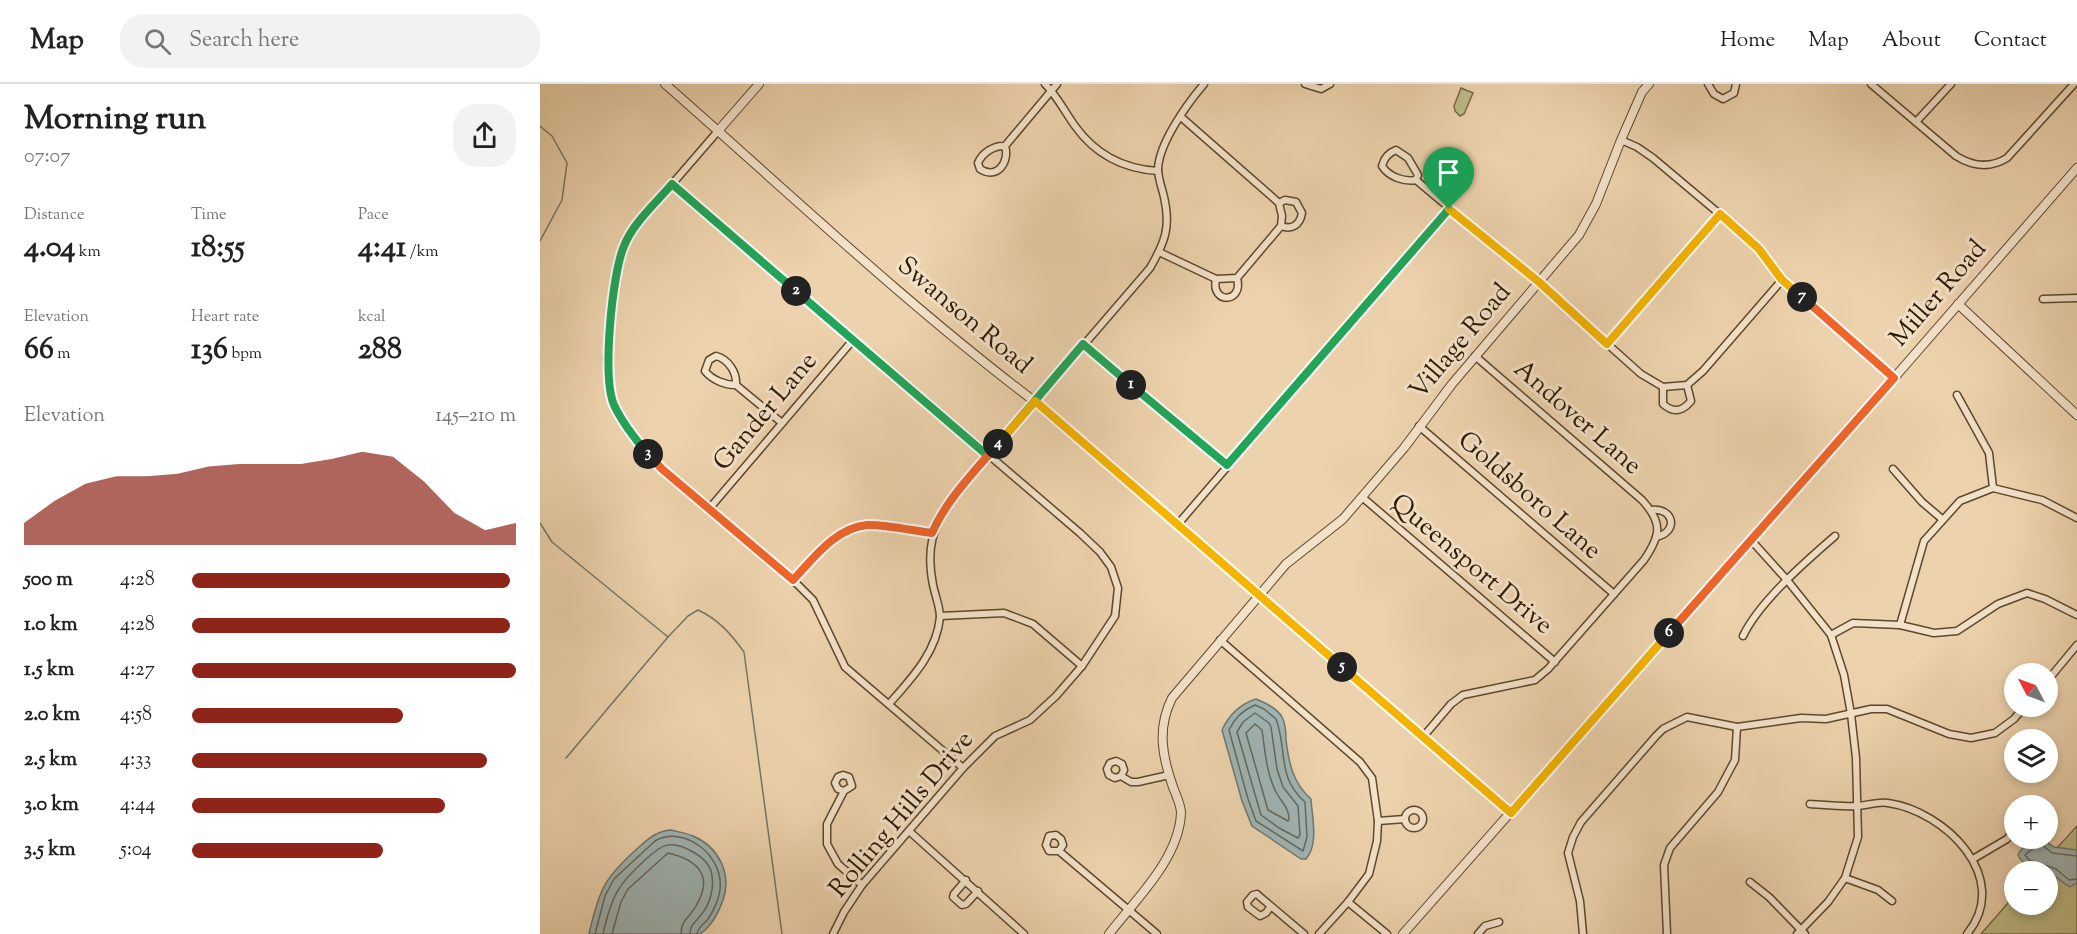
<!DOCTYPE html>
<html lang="en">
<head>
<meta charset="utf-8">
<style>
	:root { --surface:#fff; --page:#f2f2f2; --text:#222; --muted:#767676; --line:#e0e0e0; --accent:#8f2418 }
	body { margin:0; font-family:"Sorts Mill Goudy",serif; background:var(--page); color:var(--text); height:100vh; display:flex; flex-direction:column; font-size:22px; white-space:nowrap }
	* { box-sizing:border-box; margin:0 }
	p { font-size:20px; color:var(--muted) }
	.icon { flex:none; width:33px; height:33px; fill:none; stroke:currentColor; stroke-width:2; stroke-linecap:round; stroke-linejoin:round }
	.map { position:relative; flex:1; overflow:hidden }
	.panel { display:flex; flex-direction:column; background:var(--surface); width:540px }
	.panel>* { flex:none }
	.needle { width:39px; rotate:311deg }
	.tools { position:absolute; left:1464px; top:579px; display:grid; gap:12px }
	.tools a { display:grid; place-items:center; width:54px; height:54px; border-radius:50%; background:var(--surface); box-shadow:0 3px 9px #0003; font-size:30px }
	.pin { position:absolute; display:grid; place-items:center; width:51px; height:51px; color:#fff; margin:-62px -26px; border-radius:50% 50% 50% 0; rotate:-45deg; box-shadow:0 0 6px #0007 }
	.pin .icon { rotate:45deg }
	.km { position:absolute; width:30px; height:30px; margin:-15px; border-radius:50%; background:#222; color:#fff; font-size:16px; line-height:30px; text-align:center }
	.round { display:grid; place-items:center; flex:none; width:63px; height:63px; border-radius:24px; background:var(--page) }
	.head { display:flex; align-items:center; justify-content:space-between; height:102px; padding:0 24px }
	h1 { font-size:33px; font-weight:700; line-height:45px }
	.metrics { display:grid; grid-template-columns:repeat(3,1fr); gap:9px; height:102px; padding:6px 24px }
	.metrics div { display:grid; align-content:center }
	.metrics b { font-size:30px; font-weight:700 }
	.metrics small { font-size:16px; font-weight:400 }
	.metrics p { font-size:16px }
	.chart { height:168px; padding:12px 24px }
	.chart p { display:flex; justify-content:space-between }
	.chart svg { width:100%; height:108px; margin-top:6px; fill:var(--accent); opacity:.7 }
	ul { padding:0 24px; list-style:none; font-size:20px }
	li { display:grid; grid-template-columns:96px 72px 1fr; align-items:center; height:45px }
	li i { height:15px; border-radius:8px; background:var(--accent) }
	header { display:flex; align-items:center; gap:36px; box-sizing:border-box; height:84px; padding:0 30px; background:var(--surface); border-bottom:2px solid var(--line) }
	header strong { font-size:28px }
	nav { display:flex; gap:33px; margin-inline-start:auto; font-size:21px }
	.search { width:420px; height:54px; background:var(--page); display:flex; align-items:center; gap:15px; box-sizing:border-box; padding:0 21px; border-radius:24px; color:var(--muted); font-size:22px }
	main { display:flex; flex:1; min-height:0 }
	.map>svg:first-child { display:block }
	.green { fill:#bdbb86; stroke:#756a44; stroke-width:1.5 }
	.water { fill:#9eb5b5; stroke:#71776d; stroke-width:1.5 }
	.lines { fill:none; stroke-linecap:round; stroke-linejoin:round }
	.shore { stroke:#66685b; stroke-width:1.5 }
	.stream { stroke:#71776d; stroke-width:1.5 }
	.minor-casing { stroke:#5d482c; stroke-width:9 }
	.tertiary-casing { stroke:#5d482c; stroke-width:10 }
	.minor { stroke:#f3e2ca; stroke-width:6 }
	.tertiary { stroke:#f3e2ca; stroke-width:8 }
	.split-1-casing { stroke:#fff; stroke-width:12 }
	.split-2-casing { stroke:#fff; stroke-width:12 }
	.split-3-casing { stroke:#fff; stroke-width:12 }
	.split-4-casing { stroke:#fff; stroke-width:12 }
	.split-5-casing { stroke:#fff; stroke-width:12 }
	.split-6-casing { stroke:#fff; stroke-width:12 }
	.split-7-casing { stroke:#fff; stroke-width:12 }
	.split-8-casing { stroke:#fff; stroke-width:12 }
	.split-1 { stroke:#22a559; stroke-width:8 }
	.split-2 { stroke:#22a559; stroke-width:8 }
	.split-3 { stroke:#22a559; stroke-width:8 }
	.split-4 { stroke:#f0652b; stroke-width:8 }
	.split-5 { stroke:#f5b400; stroke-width:8 }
	.split-6 { stroke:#f5b400; stroke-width:8 }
	.split-7 { stroke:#f0652b; stroke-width:8 }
	.split-8 { stroke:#f5b400; stroke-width:8 }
	.labels { text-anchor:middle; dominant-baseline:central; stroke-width:6; stroke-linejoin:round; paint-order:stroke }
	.street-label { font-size:26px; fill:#2d1a01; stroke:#f3e2ca }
</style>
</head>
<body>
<header>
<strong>Map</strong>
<div class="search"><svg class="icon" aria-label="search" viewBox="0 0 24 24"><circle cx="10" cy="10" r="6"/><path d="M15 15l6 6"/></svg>Search here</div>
<nav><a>Home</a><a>Map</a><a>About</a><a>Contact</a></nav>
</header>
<main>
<section class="panel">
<div class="head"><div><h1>Morning run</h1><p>07:07</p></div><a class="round"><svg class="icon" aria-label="share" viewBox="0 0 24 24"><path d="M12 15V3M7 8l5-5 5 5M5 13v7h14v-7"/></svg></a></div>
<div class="metrics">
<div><p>Distance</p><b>4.04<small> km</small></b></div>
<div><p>Time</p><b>18:55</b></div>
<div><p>Pace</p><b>4:41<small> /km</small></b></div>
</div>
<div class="metrics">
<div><p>Elevation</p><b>66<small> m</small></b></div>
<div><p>Heart rate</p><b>136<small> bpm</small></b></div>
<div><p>kcal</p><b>288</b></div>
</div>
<div class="chart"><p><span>Elevation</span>145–210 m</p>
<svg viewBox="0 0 160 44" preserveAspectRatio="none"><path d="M0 44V35L10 26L20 19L30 16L40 16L50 15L60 12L70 11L80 11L90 11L100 9L110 6L120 8L130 18L140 31L150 38L160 35V44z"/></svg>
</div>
<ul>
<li><b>500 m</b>4:28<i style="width:98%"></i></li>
<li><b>1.0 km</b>4:28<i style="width:98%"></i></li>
<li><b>1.5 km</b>4:27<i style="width:100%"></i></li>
<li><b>2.0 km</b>4:58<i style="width:65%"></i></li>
<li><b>2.5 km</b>4:33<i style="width:91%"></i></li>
<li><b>3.0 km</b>4:44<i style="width:78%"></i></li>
<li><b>3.5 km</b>5:04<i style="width:59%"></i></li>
</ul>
</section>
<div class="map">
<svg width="1537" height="850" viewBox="0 0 1537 850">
	<rect width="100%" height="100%" fill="#edd3ad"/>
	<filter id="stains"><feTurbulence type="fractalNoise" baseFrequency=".00333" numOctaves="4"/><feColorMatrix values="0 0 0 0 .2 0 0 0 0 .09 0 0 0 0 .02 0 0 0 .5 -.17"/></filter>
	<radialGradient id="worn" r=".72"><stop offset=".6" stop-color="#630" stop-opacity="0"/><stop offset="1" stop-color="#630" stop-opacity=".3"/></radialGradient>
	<g class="green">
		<polygon points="921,4 933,9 924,30 920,32 915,27 914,22"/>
		<polygon points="1537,742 1537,850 1441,850 1474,812 1474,820 1508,820 1508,788 1496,787"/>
	</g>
	<g class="water">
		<path d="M716 615C725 619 737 624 742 633 746 640 746 649 746 656 749 680 753 699 771 715 772 733 779 760 766 775H761L712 742 702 717 682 646C689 631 700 620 716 615Z"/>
		<path d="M131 746C138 748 146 749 153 752 179 763 192 790 183 816 178 830 172 842 160 850H49C59 805 65 793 99 763 109 754 117 747 131 746Z"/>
		<path d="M1508 753 1509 760 1514 763 1537 766V799L1530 803C1524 800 1520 795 1514 792 1504 785 1483 784 1478 771 1484 758 1497 756 1508 753Z"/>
	</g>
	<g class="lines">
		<g class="shore">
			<path d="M715 621 724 625 736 635C748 667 736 692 765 718L767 753 763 767 716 737 708 715 689 646C694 635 703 626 715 621Z"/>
			<polygon points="715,629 729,639 731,643 737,685 743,703 758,722 760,751 758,754 739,744 721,731 697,648 703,638"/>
			<path d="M715 640 722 646C725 666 726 687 735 706 740 717 749 723 749 735L748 737 728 726 706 649Z"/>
			<polyline points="1537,772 1512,769 1500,759 1485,771 1489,776 1516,785 1529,796 1537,795"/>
			<path d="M55 850 65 812 74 795 115 757C144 740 184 772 180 805 179 815 173 828 168 835 163 841 158 843 157 850"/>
			<path d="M63 850C71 814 77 801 105 776 122 760 131 755 153 768 162 773 171 781 172 792 174 805 170 820 161 831 156 838 150 840 150 850"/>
			<path d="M72 850 81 818 88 805 128 769C158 776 174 792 156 822 150 833 141 836 141 850"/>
		</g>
		<g class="stream">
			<polyline points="0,42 12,52 27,79 22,116 0,157"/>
			<path d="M0 439 12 458 128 553 148 532 158 526C178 535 191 550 204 568L242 850"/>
			<polyline points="26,674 128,553"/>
		</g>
		<g class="minor-casing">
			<g id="minor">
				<path d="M505 0C517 12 525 28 535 42 555 70 584 85 618 87"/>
				<polyline points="765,0 781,5 790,0"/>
				<polyline points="1168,0 1174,10 1183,15 1194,9 1196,0"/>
				<path d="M1331 0 1416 72C1432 82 1449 85 1467 74L1534 0"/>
				<polyline points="1376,38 1411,0"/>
				<polyline points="178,47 95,143 84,161 75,200 67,275 73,319 91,350 122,385 253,496 273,516 305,583 423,684"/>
				<polyline points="1081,56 1097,63 1113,74 1201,148 1219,165 1242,196 1354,294"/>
				<path d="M465 62C470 78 457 96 440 85L438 79C442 69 454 61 465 62L517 0"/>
				<path d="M876 96 878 91 868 74 856 66C848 69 844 74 842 82 849 93 864 98 876 96L998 198 1101 290 1123 303 1147 301 1163 287 1242 196"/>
				<polyline points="132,100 540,449 560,468 571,483 578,504 575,532 542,582 516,612 490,636 455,652 423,684 322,801 304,828 293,850"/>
				<path d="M739 119 745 116 756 118 762 129C760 141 752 146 741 142"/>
				<polyline points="619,168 676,195 697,194 741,142 742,132 739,119 641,33"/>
				<path d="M676 195C670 220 704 220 697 194"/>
				<polyline points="1503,215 1537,214"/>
				<polyline points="543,260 687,381"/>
				<polyline points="1067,260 1180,130"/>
				<path d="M196 301C197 288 188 275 176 272L169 276 165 287C172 296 185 301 196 301L242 339"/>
				<path d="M1123 303V320C1133 329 1142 328 1151 317L1147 301"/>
				<polyline points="1417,311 1449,369 1453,404"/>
				<polyline points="879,342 1074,510"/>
				<polyline points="1353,385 1382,418 1402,435"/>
				<polyline points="822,413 1015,578"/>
				<polyline points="169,425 313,256"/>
				<path d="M1111 426C1134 423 1139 448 1116 453"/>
				<polyline points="638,440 909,125"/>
				<polyline points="1211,456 1247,496 1291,551 1304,591 1311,630 1316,674 1318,753 1305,794 1288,818 1257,850"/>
				<path d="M253 496C273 475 295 444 327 442 344 440 375 447 392 449"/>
				<polyline points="400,532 464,529 493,540 542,582"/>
				<polyline points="1360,541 1384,457 1420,417 1453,404 1502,416 1537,434"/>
				<polyline points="1291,551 1313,539 1360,541 1394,549 1417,547 1458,520 1487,509 1505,515 1537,531"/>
				<path d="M1203 552C1219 518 1266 477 1295 452"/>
				<polyline points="680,556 820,678 832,694 838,737 837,757 829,790 808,818 779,850"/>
				<polyline points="1508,596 1537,561"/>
				<path d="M349 620C371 595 397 568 400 533 400 523 395 511 393 501 386 465 392 444 412 414L610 184C625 158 631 143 624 113 622 104 618 94 618 85 619 59 647 20 664 0"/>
				<path d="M883 653 911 620 923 611 995 596 1008 585 1104 476C1121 451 1123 439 1102 416L935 272"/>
				<polyline points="581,692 584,686 582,680 576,677 570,679 567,685 569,691 575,694 581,692 591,698 598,698 629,691"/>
				<polyline points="304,707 298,705 295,699 298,693 303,691 309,693 312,702 304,707 287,740 287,760 298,780 322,801"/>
				<path d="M1270 720C1285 721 1301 723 1316 722 1326 722 1338 717 1348 719 1405 727 1473 794 1427 850"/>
				<circle cx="874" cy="735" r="9"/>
				<polyline points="838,737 865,735"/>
				<polyline points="369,747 484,850"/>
				<polyline points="519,767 523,761 521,755 516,751 509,752 506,761 509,767 519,767 617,850"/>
				<polyline points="1433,775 1467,755 1474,746"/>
				<polyline points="1305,794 1338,806 1352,817"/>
				<polyline points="426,796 414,810 413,813 422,821 426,820 438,807"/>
				<polyline points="1210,798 1229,813 1265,850"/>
				<polyline points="808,818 847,850"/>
				<polyline points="731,822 726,829 720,832 708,823 707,818 713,811 717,810 719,812 764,850"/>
				<polyline points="938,850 945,842 959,838"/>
				<polyline points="1043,850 1040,817 1028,769 1033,753 1041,738 1116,652 1123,645 1147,633 1197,643 1261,634 1286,635 1331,625 1347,625 1409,650 1431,654 1455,649 1474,635 1485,622"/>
				<polyline points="1127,850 1124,781 1130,764 1178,708 1195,676 1197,643"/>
			</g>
		</g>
		<g class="tertiary-casing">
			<g id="tertiary">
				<path d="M125 0C247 107 365 219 494 317L971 729"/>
				<polyline points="178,47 219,0"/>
				<polyline points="1418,220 1537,331"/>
				<path d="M569 850C596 815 639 775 641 729 641 721 636 711 633 703 622 672 617 644 632 614L746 480 803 435 864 364 912 300 1039 151 1056 120 1081 56 1102 8 1109 0"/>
				<polyline points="863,850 1354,294 1537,84"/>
			</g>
		</g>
		<use href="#minor" class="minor"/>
		<use href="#tertiary" class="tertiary"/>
	</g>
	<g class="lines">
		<g class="split-1-casing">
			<polyline id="split-1" points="591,301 687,381 909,125"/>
		</g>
		<g class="split-2-casing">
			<polyline id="split-2" points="256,207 448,372 543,260 591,301"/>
		</g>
		<g class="split-3-casing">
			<path id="split-3" d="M108 370C95 355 83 340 74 321 62 293 72 190 84 162 93 139 116 119 132 100L256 207"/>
		</g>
		<g class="split-4-casing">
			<path id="split-4" d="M108 370 122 385 253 496C273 475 295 444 327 441 343 440 375 447 392 449 407 415 434 388 458 360"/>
		</g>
		<g class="split-5-casing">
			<polyline id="split-5" points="458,360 495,317 802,583"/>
		</g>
		<g class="split-6-casing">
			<polyline id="split-6" points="802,583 971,729 1129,549"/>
		</g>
		<g class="split-7-casing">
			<polyline id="split-7" points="1129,549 1354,294 1262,213"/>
		</g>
		<g class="split-8-casing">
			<polyline id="split-8" points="909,125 999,198 1067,260 1180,130 1219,165 1242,196 1262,213"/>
		</g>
		<use href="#split-1" class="split-1"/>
		<use href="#split-2" class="split-2"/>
		<use href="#split-3" class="split-3"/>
		<use href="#split-4" class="split-4"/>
		<use href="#split-5" class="split-5"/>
		<use href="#split-6" class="split-6"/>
		<use href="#split-7" class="split-7"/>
		<use href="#split-8" class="split-8"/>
	</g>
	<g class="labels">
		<g class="street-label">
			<text transform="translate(1399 210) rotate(-49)">Miller Road</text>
			<text transform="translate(424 232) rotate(40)">Swanson Road</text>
			<text transform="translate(921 258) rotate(-50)">Village Road</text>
			<text transform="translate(226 328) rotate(-50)">Gander Lane</text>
			<text transform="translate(1037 334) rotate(41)">Andover Lane</text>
			<text transform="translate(989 412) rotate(41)">Goldsboro Lane</text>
			<text transform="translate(931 481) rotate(40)">Queensport Drive</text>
			<text transform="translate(362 731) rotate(-50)">Rolling Hills Drive</text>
		</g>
	</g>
	<rect width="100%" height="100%" filter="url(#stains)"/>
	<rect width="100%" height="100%" fill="url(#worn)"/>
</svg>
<div class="tools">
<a><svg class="needle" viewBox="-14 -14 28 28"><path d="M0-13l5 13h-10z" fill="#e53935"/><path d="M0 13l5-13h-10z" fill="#767676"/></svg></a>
<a><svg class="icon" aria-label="layers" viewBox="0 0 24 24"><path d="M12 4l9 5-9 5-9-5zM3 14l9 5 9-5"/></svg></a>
<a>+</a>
<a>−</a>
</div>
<div class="pin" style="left:909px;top:125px;background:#1e9e55"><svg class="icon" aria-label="arrive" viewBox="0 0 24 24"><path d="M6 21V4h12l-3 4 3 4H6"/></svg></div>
<b class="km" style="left:591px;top:301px">1</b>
<b class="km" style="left:256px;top:207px">2</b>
<b class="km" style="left:108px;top:370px">3</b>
<b class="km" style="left:458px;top:360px">4</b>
<b class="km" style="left:802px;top:583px">5</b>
<b class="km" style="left:1129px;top:549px">6</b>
<b class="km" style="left:1262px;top:213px">7</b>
</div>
</main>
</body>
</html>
